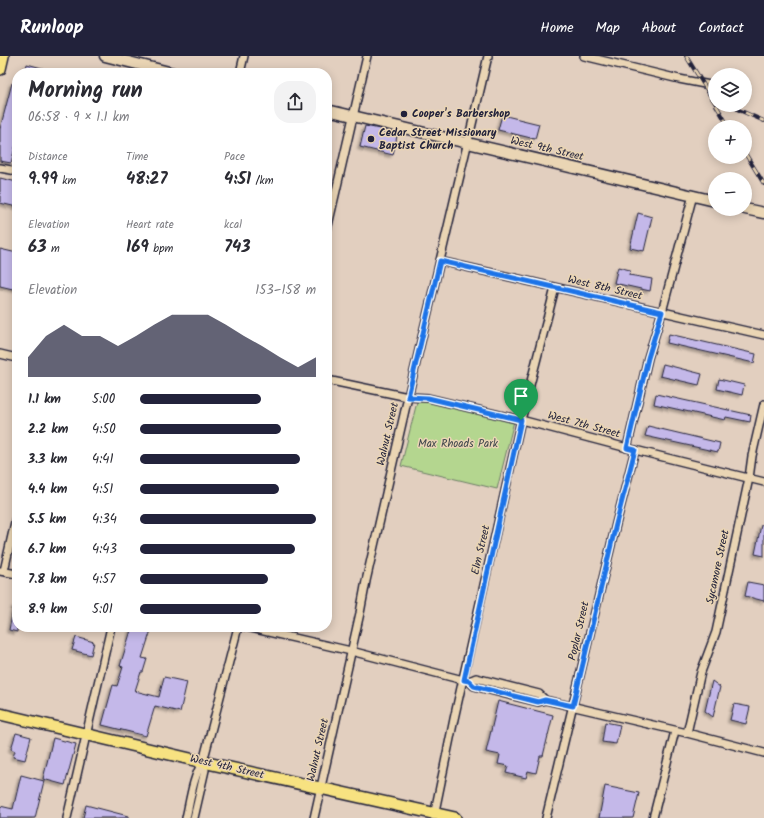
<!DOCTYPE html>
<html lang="en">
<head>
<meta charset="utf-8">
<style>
	:root { --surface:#fff; --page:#f2f2f3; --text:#2b2b33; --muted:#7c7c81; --accent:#22223b }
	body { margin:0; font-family:Kalam,sans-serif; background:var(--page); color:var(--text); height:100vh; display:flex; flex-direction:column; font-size:15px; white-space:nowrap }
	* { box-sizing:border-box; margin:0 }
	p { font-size:13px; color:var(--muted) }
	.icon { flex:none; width:22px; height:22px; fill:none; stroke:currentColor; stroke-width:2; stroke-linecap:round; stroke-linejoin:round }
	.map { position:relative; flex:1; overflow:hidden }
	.side { position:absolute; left:12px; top:12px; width:320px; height:564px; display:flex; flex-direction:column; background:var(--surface); border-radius:16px; box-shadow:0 2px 10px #0003 }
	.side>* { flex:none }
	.fabs { position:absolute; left:708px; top:12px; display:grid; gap:8px }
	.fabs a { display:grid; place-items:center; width:44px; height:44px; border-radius:50%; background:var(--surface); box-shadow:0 2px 10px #0003; font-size:20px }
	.pin { position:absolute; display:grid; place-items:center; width:34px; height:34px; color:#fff; margin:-41px -17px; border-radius:50% 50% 50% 0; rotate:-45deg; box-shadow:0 0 4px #0007 }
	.pin .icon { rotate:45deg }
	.round { display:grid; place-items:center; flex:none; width:42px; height:42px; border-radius:16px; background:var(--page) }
	.head { display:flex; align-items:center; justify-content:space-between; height:68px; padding:0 16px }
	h1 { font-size:22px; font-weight:800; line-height:30px }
	.metrics { display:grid; grid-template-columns:repeat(3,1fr); gap:6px; height:68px; padding:4px 16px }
	.metrics div { display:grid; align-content:center }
	.metrics b { font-size:17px; font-weight:800 }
	.metrics small { font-size:11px; font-weight:400 }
	.metrics p { font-size:11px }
	.chart { height:112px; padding:8px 16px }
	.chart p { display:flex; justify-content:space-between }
	.chart svg { width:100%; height:72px; margin-top:4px; fill:var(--accent); opacity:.7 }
	ul { padding:0 16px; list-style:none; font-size:13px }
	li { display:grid; grid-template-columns:64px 48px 1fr; align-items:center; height:30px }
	li i { height:10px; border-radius:5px; background:var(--accent) }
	header { display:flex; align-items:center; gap:24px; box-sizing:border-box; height:56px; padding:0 20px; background:var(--accent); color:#fff }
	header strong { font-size:19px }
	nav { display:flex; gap:22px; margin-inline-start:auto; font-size:14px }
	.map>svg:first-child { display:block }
	.green { fill:#b4d68f; stroke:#6b7c65 }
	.building { fill:#c4b8e9; stroke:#22223b; filter:url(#shadow) }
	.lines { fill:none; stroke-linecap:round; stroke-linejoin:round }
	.street-casing { stroke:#22223b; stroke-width:10 }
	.secondary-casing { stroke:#22223b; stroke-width:13 }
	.primary-casing { stroke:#22223b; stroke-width:14 }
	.street { stroke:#ead5b4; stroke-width:7 }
	.secondary { stroke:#ead5b4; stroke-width:10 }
	.primary { stroke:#f7e281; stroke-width:11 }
	.rail-casing { stroke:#22223b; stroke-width:4 }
	.rail { stroke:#ead5b4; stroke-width:2.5; stroke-dasharray:8; stroke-linecap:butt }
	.route-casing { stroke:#fff; stroke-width:8 }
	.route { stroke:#1a73e8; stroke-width:5 }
	.poi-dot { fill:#22223b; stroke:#ead5b4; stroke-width:1.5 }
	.labels { text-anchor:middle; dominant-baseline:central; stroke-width:3; stroke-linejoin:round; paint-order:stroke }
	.poi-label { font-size:11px; font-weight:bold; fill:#22223b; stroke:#ead5b4; text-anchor:start }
	.street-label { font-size:11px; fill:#22223b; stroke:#ead5b4 }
	.park-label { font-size:11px; fill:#3f464c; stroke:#ead5b4 }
</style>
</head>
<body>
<header>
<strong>Runloop</strong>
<nav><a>Home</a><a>Map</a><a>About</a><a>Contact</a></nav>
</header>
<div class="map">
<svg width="764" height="762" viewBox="0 0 764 762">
	<defs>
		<filter id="shadow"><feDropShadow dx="-2.5" dy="2.5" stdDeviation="1" flood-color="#0004"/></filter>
	</defs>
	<rect width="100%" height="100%" fill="#e2cfbf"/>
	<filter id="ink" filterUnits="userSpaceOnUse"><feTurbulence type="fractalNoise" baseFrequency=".025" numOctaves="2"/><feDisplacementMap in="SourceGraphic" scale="8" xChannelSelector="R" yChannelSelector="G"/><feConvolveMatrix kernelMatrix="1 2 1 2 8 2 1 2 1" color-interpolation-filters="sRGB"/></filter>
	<g filter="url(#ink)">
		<polygon class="green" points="418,342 514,365 497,433 401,410"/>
		<g class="building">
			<polygon points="27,8 53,15 53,17 25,17"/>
			<polygon points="12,27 17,28 17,84 11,107 0,105 0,73"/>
			<polygon points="502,59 539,68 535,83 498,74"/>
			<polygon points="365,70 385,74 384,78 397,80 393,99 360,91"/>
			<polygon points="0,122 17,126 17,151 0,147"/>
			<polygon points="638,157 652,161 644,195 630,192"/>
			<polygon points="0,193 17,197 17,234 0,230"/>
			<polygon points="618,211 630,214 629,219 652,223 650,235 614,227"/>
			<polygon points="669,278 756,298 754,307 667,287"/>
			<polygon points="663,308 702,318 699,329 660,320"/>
			<polygon points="719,323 744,329 742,339 717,333"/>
			<polygon points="656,338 751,359 750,366 726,361 725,364 654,348"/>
			<polygon points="648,370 720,387 718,396 645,380"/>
			<polygon points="761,469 764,469 764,500 755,498"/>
			<polygon points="748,526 764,529 764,545 745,540"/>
			<polygon points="14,549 17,549 17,576 9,574"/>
			<polygon points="132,571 152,571 142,602 147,603 143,616 141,616 135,635 159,641 164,621 187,626 180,656 155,650 146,680 102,669 113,629 117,630 123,611 120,610"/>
			<polygon points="76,581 94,586 91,599 72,594"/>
			<polygon points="712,625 720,631 713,661 705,655"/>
			<polygon points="498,645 553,659 543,700 540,700 536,717 528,715 526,722 506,717 508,710 498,708 500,699 486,696"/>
			<polygon points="734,648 750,651 746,668 730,664"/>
			<polygon points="605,666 620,669 616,688 602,686"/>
			<polygon points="16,677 31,681 25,704 13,701 15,695 11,693"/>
			<polygon points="53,682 76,688 65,729 43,723"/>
			<polygon points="21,719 44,725 35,762 0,762 0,750 13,753"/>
			<polygon points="605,730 639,737 633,762 599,762"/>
			<polygon points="86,749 128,760 128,762 83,762"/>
		</g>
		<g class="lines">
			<g class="street-casing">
				<g id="street">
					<polyline points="584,0 679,23 715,30"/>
					<polyline points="240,17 244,0"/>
					<polyline points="0,112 17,115"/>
					<polyline points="327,174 367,0"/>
					<polyline points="440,205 764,279"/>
					<polyline points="0,298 17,302"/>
					<polyline points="327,324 408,341 428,342 521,364 635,394 764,426"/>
					<polyline points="627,392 648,302 662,256 693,139"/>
					<polyline points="0,515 17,518"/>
					<polyline points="4,515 17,457"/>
					<polyline points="246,571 351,595 463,624 469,625 476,622 539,638 545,644"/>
					<polyline points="469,625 474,630 538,646 545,644 687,677 764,697"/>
					<polyline points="687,677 701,616 716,576 749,422 752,400 764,348"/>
					<polyline points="434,760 454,663 521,364 555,232"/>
					<polyline points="67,762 111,571"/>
					<path d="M186 762C190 745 193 720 203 706L238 571"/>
					<polyline points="194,762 205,714 203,706"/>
					<polyline points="314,762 360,557 366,525 408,341 488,0"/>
					<polyline points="546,762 616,468 635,394"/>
					<polyline points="653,762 675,675"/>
				</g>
			</g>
			<g class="secondary-casing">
				<g id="secondary">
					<polyline points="105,0 173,17"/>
					<polyline points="327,54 715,145"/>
					<polyline points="745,153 764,157"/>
				</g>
			</g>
			<g class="primary-casing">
				<g id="primary">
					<polyline points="0,13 3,0"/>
					<polyline points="0,658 203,706 455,762"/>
				</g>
			</g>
			<use href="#street" class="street"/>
			<use href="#secondary" class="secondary"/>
			<use href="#primary" class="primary"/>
			<g class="rail-casing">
				<g id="rail">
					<polyline points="686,0 715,47"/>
					<polyline points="716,49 729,71"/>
					<polyline points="731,49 739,54 764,65"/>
					<polyline points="745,97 764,128"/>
				</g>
			</g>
			<use href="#rail" class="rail"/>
		</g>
	</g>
	<g class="lines" filter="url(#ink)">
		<g class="route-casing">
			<polygon id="route" points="440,205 662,256 648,302 627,392 635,394 616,468 573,650 545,644 538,646 474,630 469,625 464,624 521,364 428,342 408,341"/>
		</g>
		<use href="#route" class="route"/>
	</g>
	<g class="poi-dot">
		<circle cx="404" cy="58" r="4"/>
		<circle cx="371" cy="83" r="4"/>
	</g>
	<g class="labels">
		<g class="poi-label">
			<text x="412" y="58">Cooper's Barbershop</text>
			<text x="379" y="77">Cedar Street Missionary<tspan x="379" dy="13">Baptist Church</tspan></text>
		</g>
		<g class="street-label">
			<text transform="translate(547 93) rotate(13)">West 9th Street</text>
			<text transform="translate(605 232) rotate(13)">West 8th Street</text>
			<text transform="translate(584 369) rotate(15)">West 7th Street</text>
			<text transform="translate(388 378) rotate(-77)">Walnut Street</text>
			<text transform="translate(481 494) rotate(-77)">Elm Street</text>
			<text transform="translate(718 511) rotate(-78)">Sycamore Street</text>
			<text transform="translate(579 575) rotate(-77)">Poplar Street</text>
			<text transform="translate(318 694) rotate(-77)">Walnut Street</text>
			<text transform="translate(227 711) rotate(13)">West 4th Street</text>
		</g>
		<g class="park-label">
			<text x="458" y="388">Max Rhoads Park</text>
		</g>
	</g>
</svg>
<div class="fabs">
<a><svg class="icon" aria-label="layers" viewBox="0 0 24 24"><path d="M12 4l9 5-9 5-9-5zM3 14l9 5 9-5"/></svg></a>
<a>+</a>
<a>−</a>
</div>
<div class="pin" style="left:521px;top:364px;background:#1e9e55"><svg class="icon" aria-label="arrive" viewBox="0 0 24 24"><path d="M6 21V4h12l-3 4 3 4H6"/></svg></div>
<section class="side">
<div class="head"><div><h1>Morning run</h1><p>06:58 · 9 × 1.1 km</p></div><a class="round"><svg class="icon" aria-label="share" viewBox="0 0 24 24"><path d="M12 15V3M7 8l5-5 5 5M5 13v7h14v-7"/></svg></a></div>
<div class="metrics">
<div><p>Distance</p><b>9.99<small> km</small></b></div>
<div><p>Time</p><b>48:27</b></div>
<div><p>Pace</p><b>4:51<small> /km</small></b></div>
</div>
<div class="metrics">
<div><p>Elevation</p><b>63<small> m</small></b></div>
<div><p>Heart rate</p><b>169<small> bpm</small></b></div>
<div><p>kcal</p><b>743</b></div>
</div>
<div class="chart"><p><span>Elevation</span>153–158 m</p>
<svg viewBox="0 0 160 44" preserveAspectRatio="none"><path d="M0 44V32L10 19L20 12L30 19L40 19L50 25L60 19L70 12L80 6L90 6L100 6L110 12L120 19L130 25L140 32L150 38L160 32V44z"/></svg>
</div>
<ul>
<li><b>1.1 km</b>5:00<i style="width:69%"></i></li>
<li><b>2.2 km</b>4:50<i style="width:80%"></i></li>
<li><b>3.3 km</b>4:41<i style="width:91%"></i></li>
<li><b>4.4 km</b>4:51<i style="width:79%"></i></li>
<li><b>5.5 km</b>4:34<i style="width:100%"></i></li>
<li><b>6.7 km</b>4:43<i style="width:88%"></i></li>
<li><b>7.8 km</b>4:57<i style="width:73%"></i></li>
<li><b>8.9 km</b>5:01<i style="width:69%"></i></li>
</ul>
</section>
</div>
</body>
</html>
